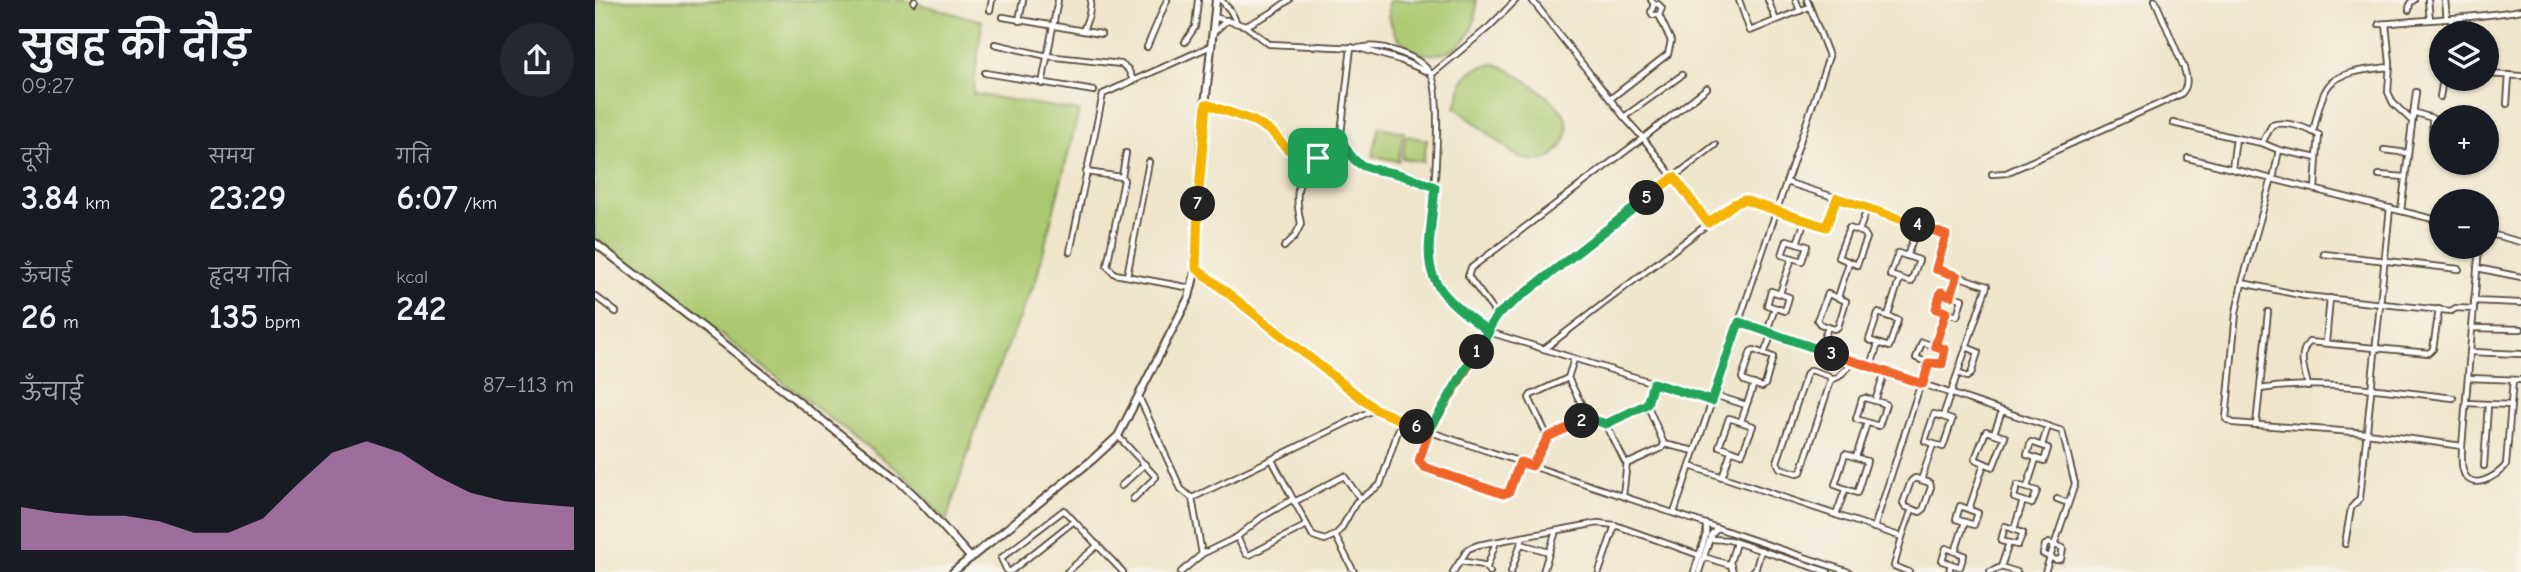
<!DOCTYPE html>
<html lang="hi">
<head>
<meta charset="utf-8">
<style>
	:root { --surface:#171b24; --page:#242831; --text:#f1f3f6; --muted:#9ea1a6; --accent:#d690ce }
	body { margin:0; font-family:"Comic Neue","Playpen Sans Deva",sans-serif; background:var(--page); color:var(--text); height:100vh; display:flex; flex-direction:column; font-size:26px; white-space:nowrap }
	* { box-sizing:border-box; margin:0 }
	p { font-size:23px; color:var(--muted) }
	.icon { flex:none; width:38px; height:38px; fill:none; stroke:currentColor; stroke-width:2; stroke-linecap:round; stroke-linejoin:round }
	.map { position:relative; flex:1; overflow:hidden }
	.details { display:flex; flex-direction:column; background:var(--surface); width:595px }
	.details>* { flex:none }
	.tools { position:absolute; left:1834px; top:21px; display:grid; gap:14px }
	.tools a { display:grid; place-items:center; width:70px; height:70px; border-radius:50%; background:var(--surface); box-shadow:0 2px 5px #0004; font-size:35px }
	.pin { position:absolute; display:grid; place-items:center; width:60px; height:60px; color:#fff; margin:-30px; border-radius:14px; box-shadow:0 4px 10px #0006 }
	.km { position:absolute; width:35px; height:35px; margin:-18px; border-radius:50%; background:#222; color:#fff; font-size:19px; line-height:35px; text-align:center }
	.round { display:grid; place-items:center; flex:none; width:74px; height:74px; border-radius:37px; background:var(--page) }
	.headline { display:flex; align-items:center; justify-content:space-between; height:119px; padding:0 21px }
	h1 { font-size:38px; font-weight:600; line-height:52px }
	.stats { display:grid; grid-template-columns:repeat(3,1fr); gap:10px; height:119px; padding:7px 21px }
	.stats div { display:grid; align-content:center }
	.stats b { font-size:35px; font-weight:600 }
	.stats small { font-size:19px; font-weight:400 }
	.stats p { font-size:19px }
	.chart { height:196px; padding:14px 21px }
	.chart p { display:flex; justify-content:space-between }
	.chart svg { width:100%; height:126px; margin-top:7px; fill:var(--accent); opacity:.7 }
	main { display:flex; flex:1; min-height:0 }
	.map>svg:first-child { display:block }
	.green { fill:#aac970; stroke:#727a47; stroke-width:2 }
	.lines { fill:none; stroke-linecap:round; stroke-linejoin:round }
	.minor-casing { stroke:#564638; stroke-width:8 }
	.tertiary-casing { stroke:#564638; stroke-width:10 }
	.minor { stroke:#fff; stroke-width:4.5 }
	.tertiary { stroke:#fff; stroke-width:6 }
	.split-1-casing { stroke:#fff; stroke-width:14 }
	.split-2-casing { stroke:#fff; stroke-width:14 }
	.split-3-casing { stroke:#fff; stroke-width:14 }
	.split-4-casing { stroke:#fff; stroke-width:14 }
	.split-5-casing { stroke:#fff; stroke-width:14 }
	.split-6-casing { stroke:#fff; stroke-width:14 }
	.split-7-casing { stroke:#fff; stroke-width:14 }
	.split-8-casing { stroke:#fff; stroke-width:14 }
	.split-1 { stroke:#22a559; stroke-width:9 }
	.split-2 { stroke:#f0652b; stroke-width:9 }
	.split-3 { stroke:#22a559; stroke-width:9 }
	.split-4 { stroke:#f0652b; stroke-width:9 }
	.split-5 { stroke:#f5b400; stroke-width:9 }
	.split-6 { stroke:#22a559; stroke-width:9 }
	.split-7 { stroke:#f5b400; stroke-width:9 }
	.split-8 { stroke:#f5b400; stroke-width:9 }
</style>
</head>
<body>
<main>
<section class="details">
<div class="headline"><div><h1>सुबह की दौड़</h1><p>09:27</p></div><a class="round"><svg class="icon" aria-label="share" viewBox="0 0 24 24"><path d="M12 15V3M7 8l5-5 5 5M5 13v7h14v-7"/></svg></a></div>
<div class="stats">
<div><p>दूरी</p><b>3.84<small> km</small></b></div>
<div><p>समय</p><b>23:29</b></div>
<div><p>गति</p><b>6:07<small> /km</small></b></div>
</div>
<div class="stats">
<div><p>ऊँचाई</p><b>26<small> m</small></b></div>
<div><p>हृदय गति</p><b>135<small> bpm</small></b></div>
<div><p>kcal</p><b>242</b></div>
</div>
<div class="chart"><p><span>ऊँचाई</span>87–113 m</p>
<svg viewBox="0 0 160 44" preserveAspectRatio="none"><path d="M0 44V29L10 31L20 32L30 32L40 34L50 38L60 38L70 33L80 21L90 10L100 6L110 10L120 18L130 24L140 27L150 28L160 29V44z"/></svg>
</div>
</section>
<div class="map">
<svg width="1926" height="572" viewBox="0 0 1926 572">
	<rect width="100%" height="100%" fill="#f7f3e8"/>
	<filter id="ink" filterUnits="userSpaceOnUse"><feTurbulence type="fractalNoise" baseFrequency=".0143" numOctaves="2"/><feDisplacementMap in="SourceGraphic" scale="14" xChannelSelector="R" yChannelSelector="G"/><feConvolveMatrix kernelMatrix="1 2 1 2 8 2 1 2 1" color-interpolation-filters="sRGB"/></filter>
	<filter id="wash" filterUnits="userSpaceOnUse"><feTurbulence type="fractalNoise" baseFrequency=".00686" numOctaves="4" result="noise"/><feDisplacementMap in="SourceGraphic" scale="28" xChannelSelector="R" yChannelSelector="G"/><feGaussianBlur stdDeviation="1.57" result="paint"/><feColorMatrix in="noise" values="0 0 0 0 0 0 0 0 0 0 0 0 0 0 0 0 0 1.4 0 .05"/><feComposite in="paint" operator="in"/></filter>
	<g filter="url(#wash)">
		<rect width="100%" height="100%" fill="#efe5ca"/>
		<g class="green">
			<polygon points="0,0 309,0 387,21 378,94 484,111 441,280 393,392 351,521 313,478 0,238"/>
			<path d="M794 0H881C886 73 788 72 794 0Z"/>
			<path d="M901 64C918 70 962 100 970 116 978 135 963 159 943 161 936 162 929 158 922 156L860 107C864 101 864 98 865 90 870 71 882 66 901 64Z"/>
			<polygon points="784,127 809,132 803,161 778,156"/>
			<polygon points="811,136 832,140 828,162 807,158"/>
		</g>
	</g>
	<g filter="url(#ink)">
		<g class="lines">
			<g class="minor-casing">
				<g id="minor">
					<polyline points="626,0 635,10 641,21"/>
					<polyline points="937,0 1029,117 1048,138 1112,88"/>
					<polyline points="1056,0 1059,4 1056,12 1058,15 1064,15"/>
					<polyline points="1144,0 1155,31 1214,7"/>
					<polyline points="1173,0 1181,20"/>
					<polyline points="1201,0 1205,11"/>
					<polyline points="1833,0 1835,20"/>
					<polyline points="1850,0 1852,19"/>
					<polyline points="319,2 320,0"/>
					<polyline points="395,10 397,0"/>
					<polyline points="1814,10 1815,3 1819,0"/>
					<polyline points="408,17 506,34"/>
					<polyline points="619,17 651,26 674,44 764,48 805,60 833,72"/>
					<polyline points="424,21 428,0"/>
					<path d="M1784 24C1832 19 1879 19 1926 10"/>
					<polyline points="1791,24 1795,63 1793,92 1798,103 1817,121"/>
					<polyline points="651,26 676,13 694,0"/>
					<polyline points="488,31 494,15 496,0"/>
					<polyline points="618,33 632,20"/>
					<polyline points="1855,33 1857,19"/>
					<polyline points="590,42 600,27 603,0"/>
					<polyline points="400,44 452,56 526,64 533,69 538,80"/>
					<polyline points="552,47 572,0"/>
					<polyline points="756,47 746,134 752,153 769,168 805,175 840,187"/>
					<path d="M764 48C779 44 792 48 806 53 818 57 829 63 836 74 848 96 839 195 836 224 835 239 831 257 835 272 843 299 872 316 894 332L834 431 824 461 829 467 908 494 914 492 925 462"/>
					<polyline points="390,73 499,91"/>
					<polyline points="1892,74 1926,76"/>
					<polyline points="836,75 894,27 921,0"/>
					<polyline points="447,84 463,0"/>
					<polyline points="1845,97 1848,79"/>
					<polyline points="1015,99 1073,54 1076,41 1064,15 1067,8 1063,4 1059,4"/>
					<polyline points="1912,104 1914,75"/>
					<polyline points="610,105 659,121 677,132 692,149 723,158 746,138"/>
					<polyline points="1818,112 1837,118 1838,144"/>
					<polyline points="1029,117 1087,75"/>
					<polyline points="1578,123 1641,138 1637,169"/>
					<path d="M1718 132C1722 118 1724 100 1732 88 1742 71 1777 69 1795 67"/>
					<polyline points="1641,138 1667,143 1684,150"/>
					<path d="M1667 143 1677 125C1691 120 1712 128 1724 135L1722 158"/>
					<polyline points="1789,150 1813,153"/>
					<polyline points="1593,158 1846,221"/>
					<polyline points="491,172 527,177 529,180 512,266 520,274 596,288"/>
					<path d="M1397 174 1411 173 1586 94C1594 86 1592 78 1589 68L1560 0"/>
					<polyline points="1784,175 1810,177"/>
					<polyline points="527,177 531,153"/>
					<polyline points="1677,178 1647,283 1641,313 1631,419 1638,423 1772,433 1867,446"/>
					<polyline points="1678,179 1684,150 1722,158 1720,189"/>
					<polyline points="1191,182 1242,198"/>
					<polyline points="1806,211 1821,92"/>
					<polygon points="1254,228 1269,233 1272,238 1262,265 1243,257"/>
					<polyline points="1264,231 1272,209"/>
					<polyline points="1892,233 1926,242"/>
					<polygon points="1192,240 1212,246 1207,261 1187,255"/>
					<polyline points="1202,243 1210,221"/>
					<path d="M689 247 700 236 706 224C700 197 699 180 722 159"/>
					<path d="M1884 247 1867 446C1867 454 1866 463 1868 470 1874 493 1902 477 1911 465L1918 380"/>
					<polyline points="475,252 508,94 616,46"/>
					<polygon points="1303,253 1324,260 1316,282 1295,275"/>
					<polyline points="1729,254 1864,269"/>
					<polyline points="1312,256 1323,225"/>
					<polyline points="601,268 780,409 806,422 1254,572"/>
					<polyline points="1882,268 1926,277"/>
					<polyline points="532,276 554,162"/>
					<polyline points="1647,283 1710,296 1856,311 1861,308 1879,309"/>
					<polygon points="1176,291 1194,297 1190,311 1172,305"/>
					<polygon points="1346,292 1367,299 1362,316 1341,309"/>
					<polyline points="1185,293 1197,258"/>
					<polygon points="1233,294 1251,301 1243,327 1239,329 1225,324 1222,320"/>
					<polyline points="0,296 21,312"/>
					<polyline points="1356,296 1362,277"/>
					<polyline points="1243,297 1254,263"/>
					<polyline points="1879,301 1926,303"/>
					<polygon points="1283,313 1303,320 1294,347 1274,340"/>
					<polyline points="902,315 873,276 876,268 1048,138 1113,223"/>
					<polyline points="1293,315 1305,278"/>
					<polyline points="1144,322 1467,431 1480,484 1450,572"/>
					<polyline points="1877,328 1926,329"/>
					<polyline points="1172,331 1180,308"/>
					<polygon points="1327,342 1350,350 1347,364 1334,363 1321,358"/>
					<polyline points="1731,342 1735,298"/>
					<polyline points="1340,346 1351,312"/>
					<polyline points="949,349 1143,201 1149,200 1231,227 1242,198 1351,235 1341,269 1392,286 1348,416"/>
					<polyline points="1225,349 1233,327"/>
					<polygon points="1159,350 1178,357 1170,385 1167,387 1149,381 1147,378 1156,351"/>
					<polyline points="1875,352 1926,354"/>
					<polyline points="1169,354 1177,333"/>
					<polyline points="979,359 973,378 936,395 934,398 953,437 993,418 1011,424 1052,404 1058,383"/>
					<polyline points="1276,366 1283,344"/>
					<polyline points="1363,373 1372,377 1376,374 1383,352 1371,347"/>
					<polyline points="973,378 993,417"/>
					<polyline points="1873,378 1926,380"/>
					<polyline points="1236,380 1234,376 1216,370 1212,373 1182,462 1185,468 1202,473 1206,472 1236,380 1243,377 1260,361"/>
					<polyline points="1328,384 1334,363"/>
					<path d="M1713 386C1710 370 1702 356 1714 342L1834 353 1838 349 1844 309"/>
					<path d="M1665 389C1728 379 1795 391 1858 398"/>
					<polyline points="1119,395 1151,405"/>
					<polyline points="544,397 586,489 597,498 780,409"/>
					<polygon points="1270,398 1291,404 1284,426 1261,419 1267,399"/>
					<polyline points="1117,401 894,332 902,315 1120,145"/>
					<polyline points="1280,401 1290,372"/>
					<polyline points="1871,403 1916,405"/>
					<polygon points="1339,414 1357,420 1348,447 1330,441"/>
					<polygon points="1134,418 1158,426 1147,454 1124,446"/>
					<polyline points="1146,421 1159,384"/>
					<polyline points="1011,424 1030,462 1034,463 1067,448 1069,444 1052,404"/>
					<polyline points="1661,425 1673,312"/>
					<polygon points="1391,431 1410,437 1398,467 1380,459"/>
					<polyline points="1399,433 1407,411"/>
					<polyline points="523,436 561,477 538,499"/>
					<polygon points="1436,442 1453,448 1449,461 1432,455"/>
					<polyline points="1069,444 1100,451"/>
					<polyline points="1447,445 1453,426"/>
					<polygon points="1250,454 1272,461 1262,493 1240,485"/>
					<polyline points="1261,457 1272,423"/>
					<polyline points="677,460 718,536 730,540 740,535 746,529 761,502 785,485 806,422"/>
					<polyline points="937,466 953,437"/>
					<polyline points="1095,466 1307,537 1299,566 1314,572"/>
					<polyline points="1889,466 1893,405"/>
					<polyline points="1127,477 1136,451"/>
					<polygon points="1320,478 1335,483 1336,487 1328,510 1325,512 1311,507 1308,503 1316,481"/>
					<polyline points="1326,480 1338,445"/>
					<polygon points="1422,485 1442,491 1437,504 1419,498"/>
					<polyline points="526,486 550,464"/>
					<polyline points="1432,487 1441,459"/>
					<polyline points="1028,496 1032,462"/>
					<polyline points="1462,499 1473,503"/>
					<polyline points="699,502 749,476 765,498"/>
					<polygon points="1365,506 1383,513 1379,525 1361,519"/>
					<polyline points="1374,509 1389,464"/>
					<polygon points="469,510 479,521 416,571 412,571 406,558"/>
					<polyline points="1079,513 1234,56 1212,0"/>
					<polyline points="1241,515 1250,490"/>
					<polyline points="479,521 528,572"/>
					<polygon points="1410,526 1428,533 1423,545 1406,541"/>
					<polyline points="1279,528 1326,383"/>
					<polyline points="1419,529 1428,501"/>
					<polyline points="740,535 759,572"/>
					<polyline points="642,537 651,554 654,555 712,525"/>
					<polyline points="1307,537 1317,509"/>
					<polyline points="1115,539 1134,540 1233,572"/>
					<polygon points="1454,543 1468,548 1466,559 1461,560 1448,554 1450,545"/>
					<polyline points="926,544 954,552"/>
					<polyline points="1750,544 1756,508 1765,498 1795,208"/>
					<polygon points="1351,548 1369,555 1365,567 1347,561"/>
					<polyline points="1360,552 1370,522"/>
					<polyline points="607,554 642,537 667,517 698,499"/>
					<polyline points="1109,557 1135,565"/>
					<polyline points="865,561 888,565 895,572"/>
					<polyline points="892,567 901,542"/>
					<polyline points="1406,567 1414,543"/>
					<polyline points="472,572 503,545"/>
					<polyline points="586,572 607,554 597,498"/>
					<polyline points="858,572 873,549 883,545 1003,523 1020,525 1104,555"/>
					<polyline points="916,572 928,537"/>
					<polyline points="948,572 961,531"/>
					<polyline points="1004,572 1020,525"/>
					<polyline points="1099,572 1111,534 1111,524"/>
					<polyline points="1104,572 1116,535 1122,528"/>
					<polyline points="1138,572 1135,562 1141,543"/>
					<polyline points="1157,572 1161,568 1166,550"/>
					<polyline points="1354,572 1356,564"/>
					<polyline points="1395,572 1406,567 1422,572"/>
				</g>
			</g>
			<g class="tertiary-casing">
				<g id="tertiary">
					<polyline points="0,243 301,478 323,499 376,558"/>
					<polyline points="358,572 497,460 523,436 594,297 601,268 606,144 621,0"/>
				</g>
			</g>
			<use href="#minor" class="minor"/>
			<use href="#tertiary" class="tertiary"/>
		</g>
	</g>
	<g class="lines" filter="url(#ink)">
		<g class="split-1-casing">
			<path id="split-1" d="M723 158 746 138C760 171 772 167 803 174 815 177 828 183 840 187 832 271 821 279 894 332L882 352"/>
		</g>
		<g class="split-2-casing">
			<polyline id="split-2" points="882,352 834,431 824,461 829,467 908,494 914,492 925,462 937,466 953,437 987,421"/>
		</g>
		<g class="split-3-casing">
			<polyline id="split-3" points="987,421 993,418 1011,424 1052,404 1058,383 1117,401 1144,322 1237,354"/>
		</g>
		<g class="split-4-casing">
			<polyline id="split-4" points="1237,354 1328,384 1334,363 1347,364 1350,349 1340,346 1351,312 1341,309 1346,292 1356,296 1362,276 1341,269 1351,235 1323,225"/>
		</g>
		<g class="split-5-casing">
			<polyline id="split-5" points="1052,198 1079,177 1113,223 1139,204 1149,200 1231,227 1242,198 1323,225"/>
		</g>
		<g class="split-6-casing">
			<polyline id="split-6" points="822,427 834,431 902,315 1052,198"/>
		</g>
		<g class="split-7-casing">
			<polyline id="split-7" points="603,204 601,268 780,409 822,427"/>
		</g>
		<g class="split-8-casing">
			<polyline id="split-8" points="603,204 611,104 659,121 677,132 692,149 723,158"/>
		</g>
		<use href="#split-1" class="split-1"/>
		<use href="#split-2" class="split-2"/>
		<use href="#split-3" class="split-3"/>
		<use href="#split-4" class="split-4"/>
		<use href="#split-5" class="split-5"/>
		<use href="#split-6" class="split-6"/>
		<use href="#split-7" class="split-7"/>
		<use href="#split-8" class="split-8"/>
	</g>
</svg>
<div class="tools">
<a><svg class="icon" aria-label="layers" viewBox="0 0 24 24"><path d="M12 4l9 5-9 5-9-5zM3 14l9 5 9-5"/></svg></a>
<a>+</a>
<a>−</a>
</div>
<div class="pin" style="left:723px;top:158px;background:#1e9e55"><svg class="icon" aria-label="arrive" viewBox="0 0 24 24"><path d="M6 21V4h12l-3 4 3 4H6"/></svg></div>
<b class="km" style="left:882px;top:352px">1</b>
<b class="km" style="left:987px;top:421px">2</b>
<b class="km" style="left:1237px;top:354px">3</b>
<b class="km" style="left:1323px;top:225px">4</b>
<b class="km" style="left:1052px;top:198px">5</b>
<b class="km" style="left:822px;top:427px">6</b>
<b class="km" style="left:603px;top:204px">7</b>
</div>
</main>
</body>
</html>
